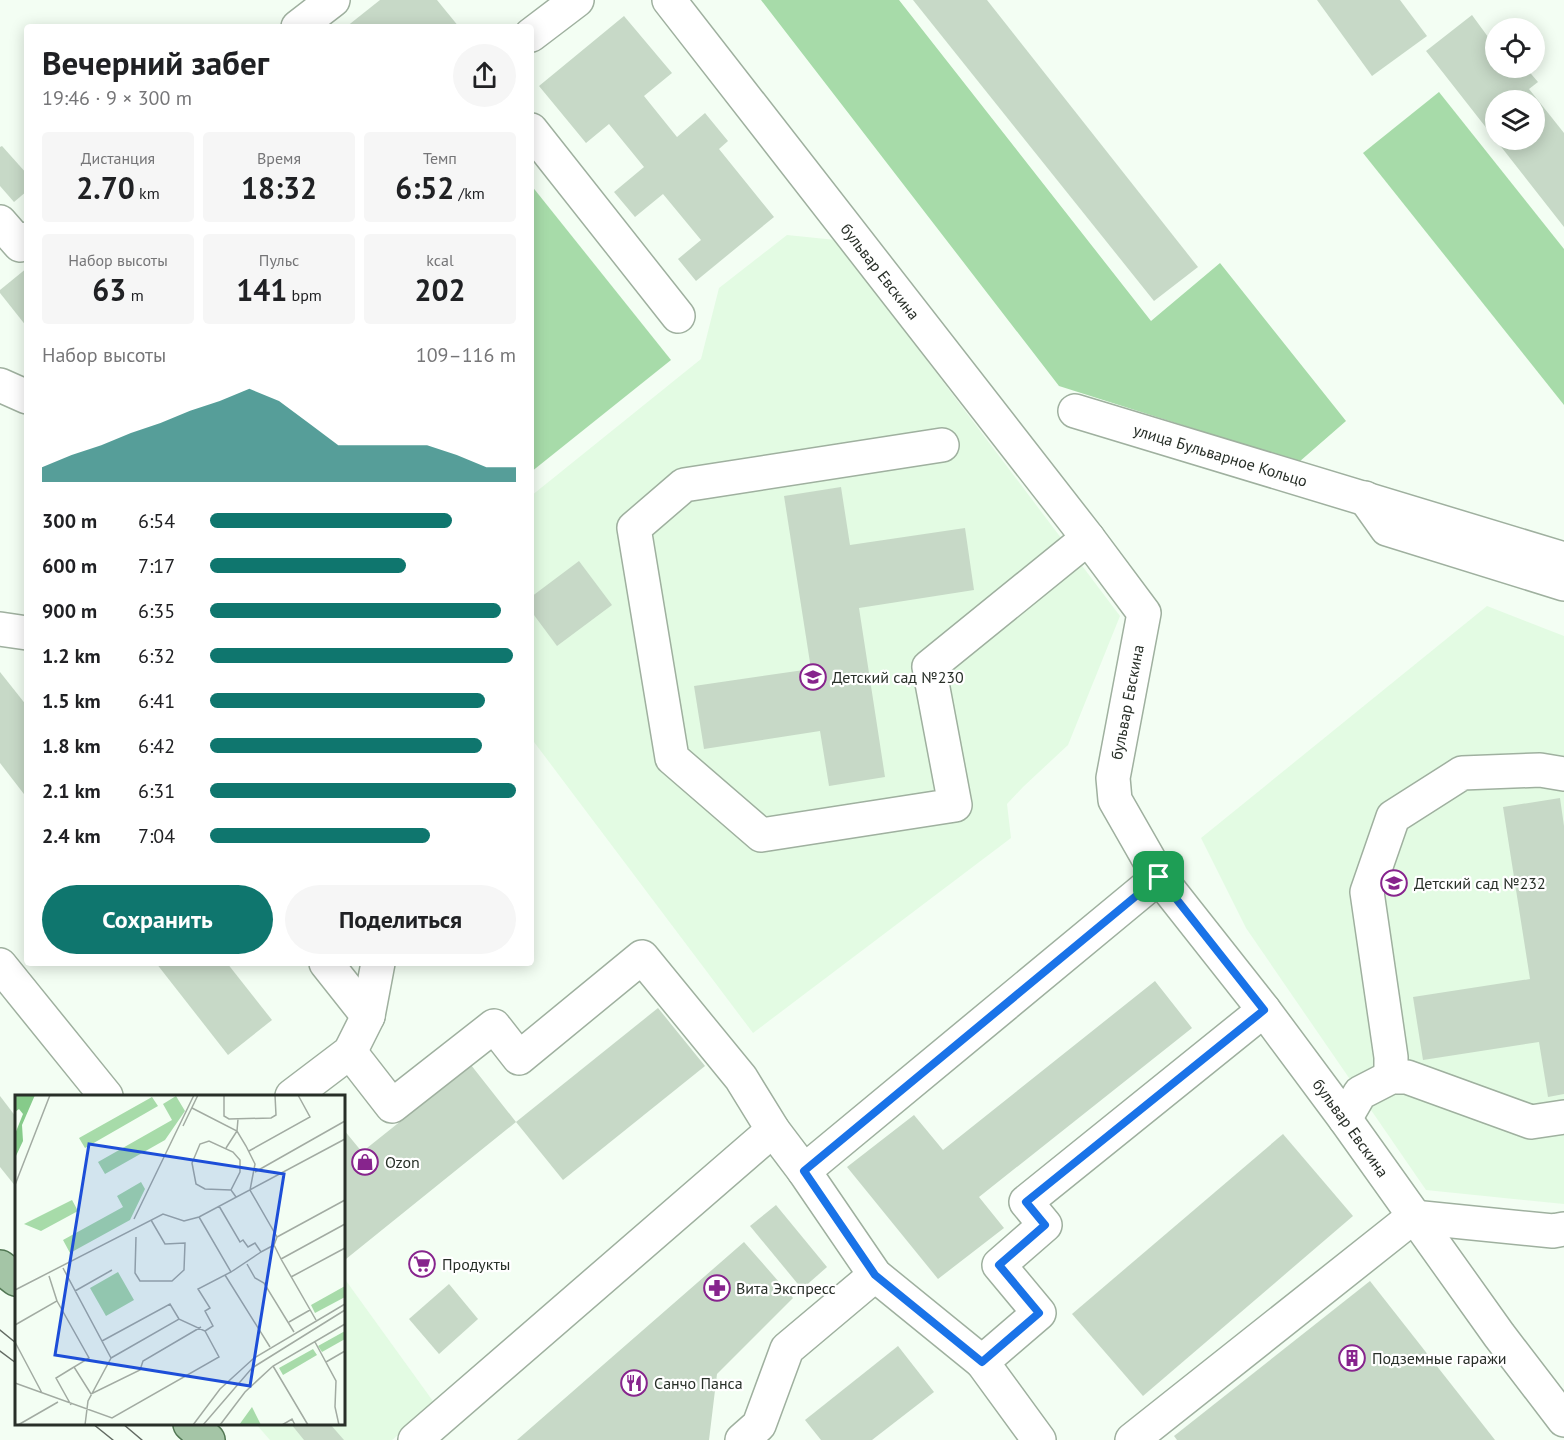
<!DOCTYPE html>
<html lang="ru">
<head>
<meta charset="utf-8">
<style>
	:root { --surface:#fff; --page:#f6f6f6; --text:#202124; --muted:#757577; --accent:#0f766e }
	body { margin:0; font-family:"PT Sans",sans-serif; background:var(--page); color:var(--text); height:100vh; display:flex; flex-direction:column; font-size:22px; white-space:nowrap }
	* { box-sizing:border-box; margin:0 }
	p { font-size:20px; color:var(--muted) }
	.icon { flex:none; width:33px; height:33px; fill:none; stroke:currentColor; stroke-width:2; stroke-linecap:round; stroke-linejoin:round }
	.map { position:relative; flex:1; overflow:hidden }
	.drawer { position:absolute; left:24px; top:24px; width:510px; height:942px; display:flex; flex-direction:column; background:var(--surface); border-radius:6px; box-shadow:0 3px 15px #0003 }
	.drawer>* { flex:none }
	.fabs { position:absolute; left:1485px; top:18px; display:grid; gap:12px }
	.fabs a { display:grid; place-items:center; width:60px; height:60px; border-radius:50%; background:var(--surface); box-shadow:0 3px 15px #0003; font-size:30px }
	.pin { position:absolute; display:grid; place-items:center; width:51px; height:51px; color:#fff; margin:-26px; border-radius:12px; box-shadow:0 3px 9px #0006 }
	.round { display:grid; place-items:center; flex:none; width:63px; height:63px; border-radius:32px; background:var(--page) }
	.head { display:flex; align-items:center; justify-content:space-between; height:102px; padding:0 18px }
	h1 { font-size:33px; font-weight:700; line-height:45px }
	.metrics { display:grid; grid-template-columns:repeat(3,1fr); gap:9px; height:102px; padding:6px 18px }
	.metrics div { display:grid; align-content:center; border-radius:6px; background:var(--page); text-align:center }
	.metrics b { font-size:30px; font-weight:700 }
	.metrics small { font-size:16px; font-weight:400 }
	.metrics p { font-size:16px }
	.chart { height:168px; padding:12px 18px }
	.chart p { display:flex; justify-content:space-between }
	.chart svg { width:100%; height:108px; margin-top:6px; fill:var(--accent); opacity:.7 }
	.button { display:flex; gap:12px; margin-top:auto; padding:12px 18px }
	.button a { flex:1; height:69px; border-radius:36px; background:var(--accent); color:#fff; font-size:24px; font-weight:700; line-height:69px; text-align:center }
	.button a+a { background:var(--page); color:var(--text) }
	ul { padding:0 18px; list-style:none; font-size:20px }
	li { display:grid; grid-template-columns:96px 72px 1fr; align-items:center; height:45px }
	li i { height:15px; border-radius:8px; background:var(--accent) }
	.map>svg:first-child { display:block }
	.built { fill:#e3fbe3 }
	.green { fill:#a7dba9 }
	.building { fill:#c7d9c7; fill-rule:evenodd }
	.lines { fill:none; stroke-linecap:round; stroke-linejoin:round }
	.minor-casing { stroke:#9fb09f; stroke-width:36 }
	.major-casing { stroke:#517753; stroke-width:36 }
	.minor { stroke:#fff; stroke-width:33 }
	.major { stroke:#a4c5a6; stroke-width:33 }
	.tram { stroke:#636b63; stroke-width:1.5 }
	.route-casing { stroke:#fff; stroke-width:12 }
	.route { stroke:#1a73e8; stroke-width:8 }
	.labels { text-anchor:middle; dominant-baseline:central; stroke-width:4.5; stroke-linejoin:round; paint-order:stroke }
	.street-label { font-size:16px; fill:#282f28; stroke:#fff }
	.poi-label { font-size:16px; fill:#282f28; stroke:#fff; text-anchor:start }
	.inset-road { fill:none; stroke:#a2aba2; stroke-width:1.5 }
	.view { fill:#1d4ed8; fill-opacity:0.15; stroke:#1d4ed8; stroke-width:3 }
	.inset-edge { fill:none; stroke:#282f28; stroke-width:3 }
</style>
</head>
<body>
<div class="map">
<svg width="1564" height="1440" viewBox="0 0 1564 1440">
	<rect width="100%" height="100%" fill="#f3fef3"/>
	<g class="built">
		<polygon points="787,235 836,240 1120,616 1068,745 1023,787 1007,804 1011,838 753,1033 531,738 531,496 701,359 719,288"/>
		<polygon points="1487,606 1564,636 1564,1204 1426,1190 1246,928 1201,838"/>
		<polygon points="344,1278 435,1404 392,1440 270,1440 256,1424 344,1424"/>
	</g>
	<g class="green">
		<polygon points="761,0 899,0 1151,321 1220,263 1346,421 1299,462 1059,386"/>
		<polygon points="1439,92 1564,249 1564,405 1363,153"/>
		<polygon points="531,185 671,360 531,472"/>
	</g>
	<g class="building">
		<polygon points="380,0 437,0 459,27 346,27"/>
		<polygon points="913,0 987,0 1198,267 1154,301"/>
		<polygon points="1317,0 1400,0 1427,36 1372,76"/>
		<path d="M1472 15 1491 41 1496 38V68H1526L1538 82 1529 89 1564 133V227L1426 51ZM1496 100H1534V140H1496Z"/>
		<polygon points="624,16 672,73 644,96 677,137 705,113 728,141 719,149 774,217 696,281 678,259 701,240 663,194 635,217 614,192 644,167 609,124 586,143 539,86"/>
		<polygon points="2,146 27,174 27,191 14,202 0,186 0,147"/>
		<polygon points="27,268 27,327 0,293 0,290"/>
		<polygon points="841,487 850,545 965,528 974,590 859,608 885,777 829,786 820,731 704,749 694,686 811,669 784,496"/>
		<polygon points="579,561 612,605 557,646 531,611 531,597"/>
		<polygon points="0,672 27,706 27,798 0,763"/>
		<polygon points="1560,798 1564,826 1564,1094 1548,1097 1539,1042 1423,1060 1413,997 1530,979 1503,807"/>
		<polygon points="156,963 227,963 272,1020 228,1055"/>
		<polygon points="1155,981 1192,1028 979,1197 1004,1228 938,1279 847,1167 914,1115 943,1150"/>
		<polygon points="658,1008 705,1066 563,1180 516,1122"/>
		<polygon points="471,1065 516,1122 346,1259 344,1256 344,1130 362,1152"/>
		<polygon points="0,1096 16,1117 16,1187 0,1167"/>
		<polygon points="1283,1134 1353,1216 1143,1396 1072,1314"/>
		<polygon points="776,1205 827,1267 802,1289 750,1226"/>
		<polygon points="744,1242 793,1298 717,1374 709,1440 517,1440"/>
		<polygon points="1370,1281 1495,1440 1177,1440 1174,1436"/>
		<polygon points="449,1284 478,1319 439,1354 409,1319"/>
		<polygon points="898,1346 934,1392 872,1440 821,1440 805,1420"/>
		<polygon points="291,1424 330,1424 344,1440 304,1440"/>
	</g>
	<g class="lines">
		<g class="minor-casing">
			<g id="minor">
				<path id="s1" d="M669 0 1088 538 1144 613 1113 778 1115 800 1159 877 1264 1010 1345 1119 1499 1335 1564 1420"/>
				<polyline points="298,27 333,0"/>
				<polyline points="531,35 577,0"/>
				<polyline points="531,130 678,316"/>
				<polyline points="0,222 20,245 27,239"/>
				<polyline points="0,385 27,397"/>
				<path id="s2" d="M1075 411 1564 559"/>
				<polyline points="942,445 684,485 634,528 672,758 761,835 955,805 929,667 1088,538"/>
				<polyline points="1365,498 1387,529 1564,584"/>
				<polyline points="0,629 27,633"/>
				<polyline points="326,963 368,1016"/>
				<polyline points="0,965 106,1096"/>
				<polyline points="350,1052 392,1106 494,1026 519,1058 642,957 741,1078 773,1130 804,1171 1159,877"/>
				<polyline points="1391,1077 1391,1057 1367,892 1393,817 1462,773 1540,770 1564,774"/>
				<polyline points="292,1096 350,1052 368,1016 378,963"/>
				<polyline points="1345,1119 1360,1093 1391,1077 1407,1077 1531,1122 1564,1117"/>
				<polyline points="804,1171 875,1275 982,1362"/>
				<polyline points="415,1440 773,1130"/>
				<polyline points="742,1440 759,1425 787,1349 875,1275"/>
				<polyline points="1039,1440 982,1362 1039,1313 999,1265 1045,1225 1026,1202 1264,1010"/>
				<polyline points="1132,1440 1413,1217 1553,1231 1564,1229"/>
			</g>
		</g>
		<g class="major-casing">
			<g id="major">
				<polyline points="0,1267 16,1279"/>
				<polyline points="190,1424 208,1440"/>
			</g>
		</g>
		<use href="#minor" class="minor"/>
		<use href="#major" class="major"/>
		<g class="tram">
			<polyline points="0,1330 16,1343"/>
			<polyline points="0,1351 16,1363"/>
			<polyline points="93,1424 113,1440"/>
			<polyline points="123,1424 142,1440"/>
		</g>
	</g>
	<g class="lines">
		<g class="route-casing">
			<polygon id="route" points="1159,877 1264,1010 1026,1202 1045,1225 999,1265 1039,1313 982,1362 875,1275 804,1171"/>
		</g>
		<use href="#route" class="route"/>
	</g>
	<defs>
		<g id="school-ring" transform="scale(1.35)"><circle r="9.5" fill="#fff" stroke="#87248d" stroke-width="1.5"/><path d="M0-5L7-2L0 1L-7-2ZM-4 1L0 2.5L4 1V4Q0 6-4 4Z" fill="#87248d"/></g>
		<g id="shop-ring" transform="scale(1.35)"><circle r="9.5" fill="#fff" stroke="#87248d" stroke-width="1.5"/><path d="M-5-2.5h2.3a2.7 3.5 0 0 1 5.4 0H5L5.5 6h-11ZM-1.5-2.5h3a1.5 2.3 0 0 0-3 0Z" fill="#87248d"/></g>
		<g id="supermarket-ring" transform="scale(1.35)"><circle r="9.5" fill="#fff" stroke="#87248d" stroke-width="1.5"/><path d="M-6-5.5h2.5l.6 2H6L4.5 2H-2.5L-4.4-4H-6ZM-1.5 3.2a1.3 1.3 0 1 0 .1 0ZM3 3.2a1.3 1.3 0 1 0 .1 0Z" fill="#87248d"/></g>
		<g id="pharmacy-ring" transform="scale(1.35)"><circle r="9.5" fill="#fff" stroke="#87248d" stroke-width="1.5"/><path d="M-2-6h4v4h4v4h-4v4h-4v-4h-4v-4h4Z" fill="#87248d"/></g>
		<g id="building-ring" transform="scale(1.35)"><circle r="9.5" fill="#fff" stroke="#87248d" stroke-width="1.5"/><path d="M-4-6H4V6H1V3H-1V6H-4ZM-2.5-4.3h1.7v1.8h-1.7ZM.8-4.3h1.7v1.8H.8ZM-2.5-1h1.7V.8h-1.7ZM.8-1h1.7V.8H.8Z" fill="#87248d"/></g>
		<g id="restaurant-ring" transform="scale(1.35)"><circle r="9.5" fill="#fff" stroke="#87248d" stroke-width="1.5"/><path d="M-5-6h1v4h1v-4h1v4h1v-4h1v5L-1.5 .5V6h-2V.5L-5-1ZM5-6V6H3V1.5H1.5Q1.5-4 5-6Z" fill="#87248d"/></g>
	</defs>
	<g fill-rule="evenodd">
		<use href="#school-ring" x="813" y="677"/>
		<use href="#school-ring" x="1394" y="883"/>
		<use href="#shop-ring" x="365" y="1162"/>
		<use href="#supermarket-ring" x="422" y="1264"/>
		<use href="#pharmacy-ring" x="717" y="1288"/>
		<use href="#building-ring" x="1352" y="1358"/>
		<use href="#restaurant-ring" x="634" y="1383"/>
	</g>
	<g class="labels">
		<g class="street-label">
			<text stroke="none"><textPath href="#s1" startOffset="344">бульвар Евскина</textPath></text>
			<text stroke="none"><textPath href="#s2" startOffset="152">улица Бульварное Кольцо</textPath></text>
			<text transform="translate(1127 702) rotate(-79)">бульвар Евскина</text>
			<text stroke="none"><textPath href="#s1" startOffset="1370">бульвар Евскина</textPath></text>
		</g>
		<g class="poi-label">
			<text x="832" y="677">Детский сад №230</text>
			<text x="1414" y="883">Детский сад №232</text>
			<text x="385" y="1162">Ozon</text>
			<text x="442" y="1264">Продукты</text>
			<text x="736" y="1288">Вита Экспресс</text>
			<text x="1372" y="1358">Подземные гаражи</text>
			<text x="654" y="1383">Санчо Панса</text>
		</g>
	</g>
	<g transform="translate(15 1095)">
		<rect width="330" height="330" fill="#f3fef3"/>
		<path d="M161 1 170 16 150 45 90 79 83 67 157 25 148 9ZM137 2 143 11 70 53 64 43ZM126 87 130 94 115 125 55 158 48 145 108 112 102 101ZM57 105 63 116 26 136 9 129ZM103 177 119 205 91 221 75 193ZM330 191V202L300 218 296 210ZM330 236V244L307 257 303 251ZM298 254 302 260 268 280 264 273ZM237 312 246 330H224Z" fill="#a7dba9"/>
		<path d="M0 0H20L7 30 8 46 0 63V39L8 19 4 14 0 17Z" fill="#86cb8a"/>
		<path class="inset-road" d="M209 0V21L214 24 256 23 261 20 260 0M177 13 222 36 231 51 240 69 235 95 262 142 259 150 266 164 301 225M168 31 183 0M211 53 222 36 223 24M234 56 295 22 283 0M240 77 330 26M0 90 35 0M216 95 190 94 181 89 177 68 185 49 194 46 218 57 225 65V77L216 95 221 102M204 111 225 147 228 145 233 152 240 148 246 157 259 150M184 122 216 177 183 194 195 213 190 216 198 231 190 236M119 124 179 0M121 142 120 178 125 186H157L169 175 170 148 150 149 136 125M262 142 330 105M266 164 330 129M232 169 240 183 249 188 279 237M48 173 96 263 73 306 70 330M216 177 246 157M210 180 255 252M276 182 330 153M0 195 148 119 169 126 184 122 330 44M60 196 97 175M42 206 74 263 59 272 76 299 125 275 128 266 186 232M274 227 295 215M0 230 42 206 34 181M87 246 155 209 164 224M0 247 27 298M300 247 321 286 320 312 324 330M311 267 330 256M258 271 293 330M0 288 97 323 204 262 190 236 164 224 96 263M56 310 41 283 59 272M3 330 43 307M178 330 205 294 239 263 330 209M188 330 237 273 330 215M205 330 230 297 258 271 330 229M267 330 277 324 280 330"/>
		<path class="view" d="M74 49 269 79 235 291 40 260Z"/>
		<rect width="330" height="330" class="inset-edge"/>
	</g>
</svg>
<div class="fabs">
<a><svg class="icon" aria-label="locate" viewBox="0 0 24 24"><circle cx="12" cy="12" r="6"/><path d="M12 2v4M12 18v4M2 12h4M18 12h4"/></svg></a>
<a><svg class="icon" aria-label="layers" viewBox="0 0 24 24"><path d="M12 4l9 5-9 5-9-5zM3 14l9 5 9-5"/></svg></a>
</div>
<div class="pin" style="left:1159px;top:877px;background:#1e9e55"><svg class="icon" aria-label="arrive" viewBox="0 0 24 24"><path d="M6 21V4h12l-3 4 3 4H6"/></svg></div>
<section class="drawer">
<div class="head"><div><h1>Вечерний забег</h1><p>19:46 · 9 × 300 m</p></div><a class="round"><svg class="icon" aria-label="share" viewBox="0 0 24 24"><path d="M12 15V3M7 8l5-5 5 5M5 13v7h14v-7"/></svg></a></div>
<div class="metrics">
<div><p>Дистанция</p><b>2.70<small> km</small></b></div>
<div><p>Время</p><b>18:32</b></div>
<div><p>Темп</p><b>6:52<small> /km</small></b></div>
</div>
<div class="metrics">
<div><p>Набор высоты</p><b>63<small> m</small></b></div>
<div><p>Пульс</p><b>141<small> bpm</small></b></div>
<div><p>kcal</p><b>202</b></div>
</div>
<div class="chart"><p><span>Набор высоты</span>109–116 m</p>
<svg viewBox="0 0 160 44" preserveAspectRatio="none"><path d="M0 44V38L10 33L20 29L30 24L40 20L50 15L60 11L70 6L80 11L90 20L100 29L110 29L120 29L130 29L140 33L150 38L160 38V44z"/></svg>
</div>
<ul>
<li><b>300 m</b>6:54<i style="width:79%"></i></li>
<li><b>600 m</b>7:17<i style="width:64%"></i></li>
<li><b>900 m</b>6:35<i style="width:95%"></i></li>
<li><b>1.2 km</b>6:32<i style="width:99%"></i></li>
<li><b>1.5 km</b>6:41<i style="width:90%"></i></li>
<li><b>1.8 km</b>6:42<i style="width:89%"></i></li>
<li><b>2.1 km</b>6:31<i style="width:100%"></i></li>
<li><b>2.4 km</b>7:04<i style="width:72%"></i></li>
</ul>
<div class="button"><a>Сохранить</a><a>Поделиться</a></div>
</section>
</div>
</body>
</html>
